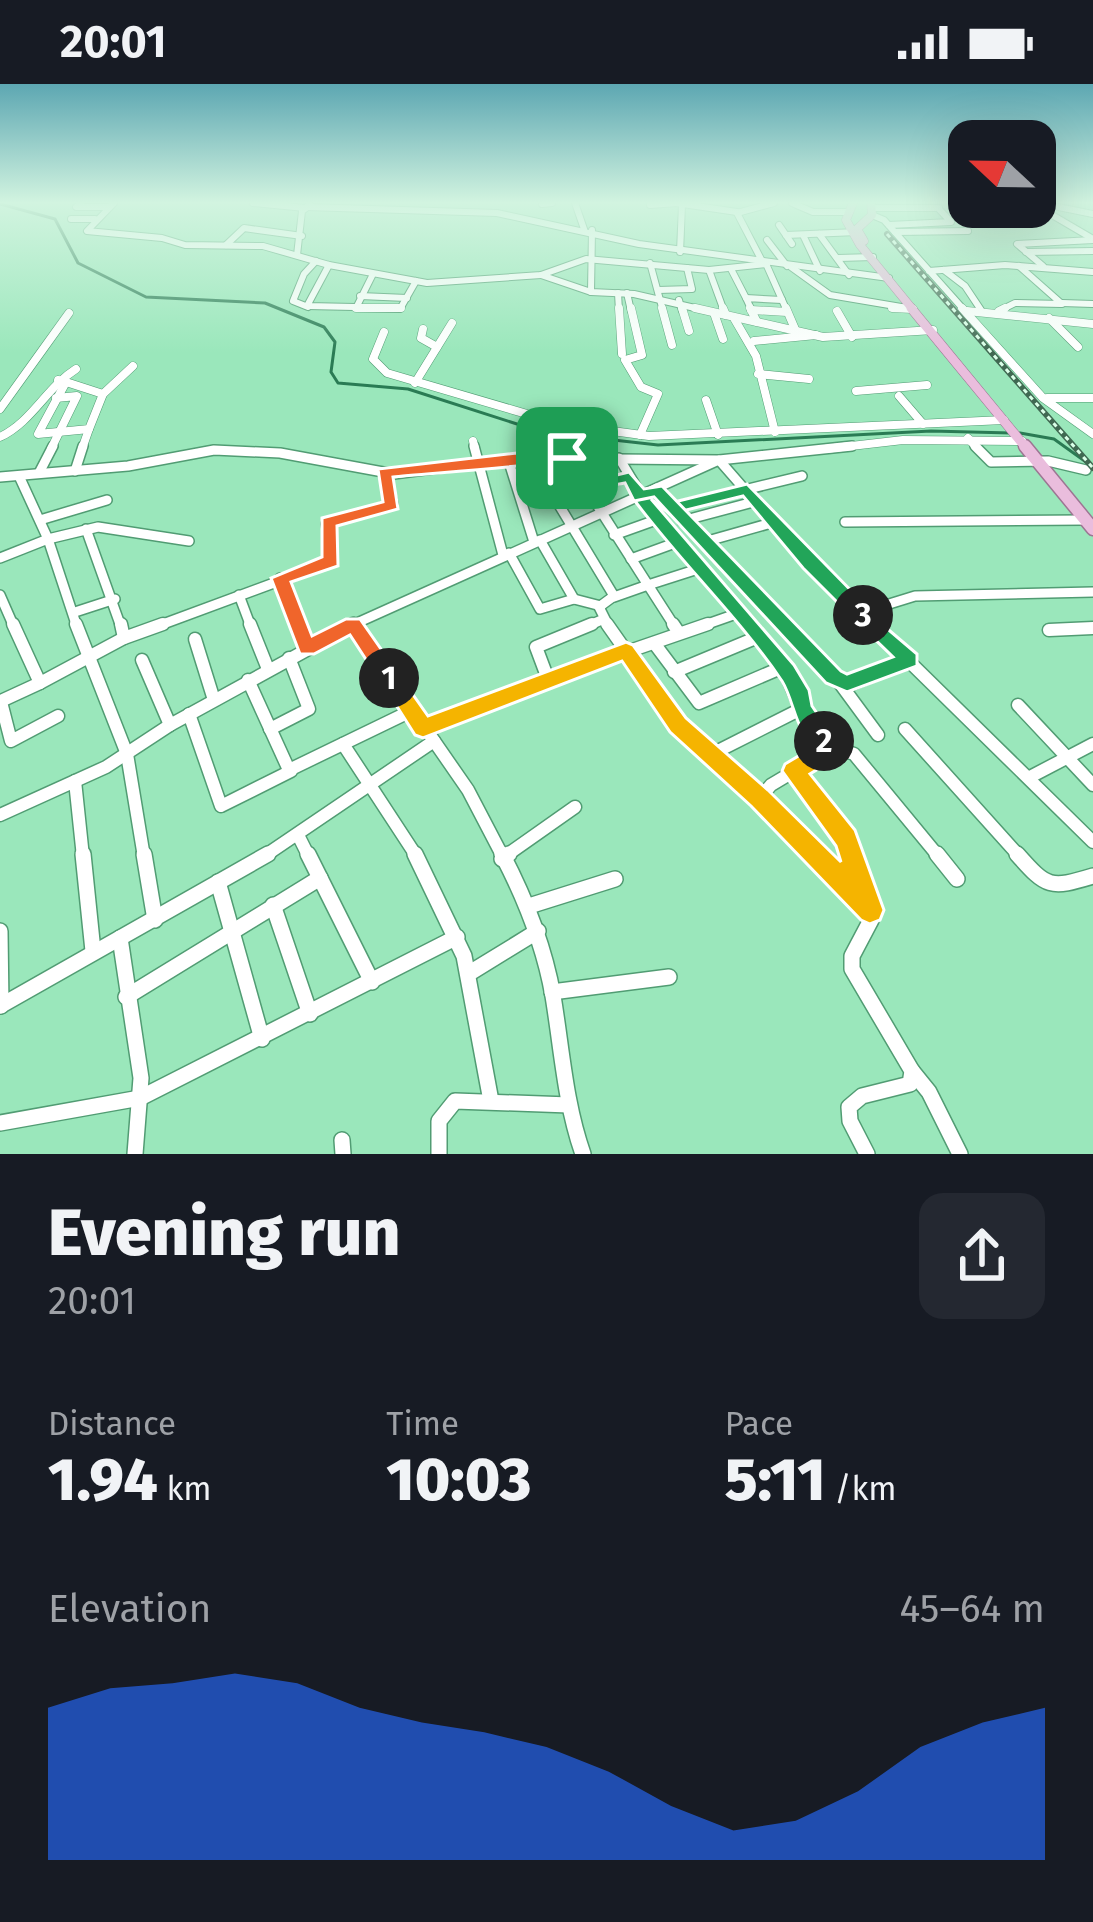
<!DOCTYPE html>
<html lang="en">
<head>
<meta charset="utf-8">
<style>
	:root { --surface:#171b24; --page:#242831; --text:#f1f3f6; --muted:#9ea1a6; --accent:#2563eb }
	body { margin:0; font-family:"Fira Sans",sans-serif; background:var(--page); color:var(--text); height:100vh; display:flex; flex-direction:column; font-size:45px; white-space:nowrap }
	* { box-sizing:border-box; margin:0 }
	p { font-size:39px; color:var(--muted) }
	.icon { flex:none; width:66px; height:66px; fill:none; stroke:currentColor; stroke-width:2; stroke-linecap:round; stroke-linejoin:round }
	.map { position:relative; height:1070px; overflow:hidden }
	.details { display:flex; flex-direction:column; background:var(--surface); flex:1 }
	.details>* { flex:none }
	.needle { width:78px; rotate:292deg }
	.buttons { position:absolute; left:948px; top:36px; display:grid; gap:24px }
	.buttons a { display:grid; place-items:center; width:108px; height:108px; border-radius:24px; background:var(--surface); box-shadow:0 12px 48px #0002; font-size:60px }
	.pin { position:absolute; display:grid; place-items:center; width:102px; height:102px; color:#fff; margin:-51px; border-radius:24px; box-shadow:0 6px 18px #0006 }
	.km { position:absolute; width:60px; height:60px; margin:-30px; border-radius:50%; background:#222; color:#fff; font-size:33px; line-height:60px; text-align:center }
	.round { display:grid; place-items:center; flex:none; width:126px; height:126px; border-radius:24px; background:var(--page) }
	.headline { display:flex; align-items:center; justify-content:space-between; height:204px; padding:0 48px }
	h1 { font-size:66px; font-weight:800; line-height:90px }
	.figures { display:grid; grid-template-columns:repeat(3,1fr); gap:18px; height:204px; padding:12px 48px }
	.figures div { display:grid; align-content:center }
	.figures b { font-size:60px; font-weight:800 }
	.figures small { font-size:33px; font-weight:400 }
	.figures p { font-size:33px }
	.chart { height:336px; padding:24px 48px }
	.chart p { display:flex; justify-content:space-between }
	.chart svg { width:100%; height:216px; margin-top:12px; fill:var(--accent); opacity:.7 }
	.status { display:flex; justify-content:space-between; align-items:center; height:84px; padding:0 60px; background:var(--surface); direction:ltr }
	.status svg { height:33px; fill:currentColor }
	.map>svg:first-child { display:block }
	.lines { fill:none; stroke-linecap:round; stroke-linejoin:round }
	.stream { stroke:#2a7b54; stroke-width:3 }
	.minor-far4-casing { stroke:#519c73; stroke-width:8 }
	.minor-far3-casing { stroke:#519c73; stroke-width:9 }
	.minor-far2-casing { stroke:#519c73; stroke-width:12 }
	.minor-far1-casing { stroke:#519c73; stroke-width:15 }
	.minor-casing { stroke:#519c73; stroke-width:18 }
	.major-far2-casing { stroke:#9c7693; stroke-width:9 }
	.major-far1-casing { stroke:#9c7693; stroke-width:10 }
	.major-casing { stroke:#9c7693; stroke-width:15 }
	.minor-far4 { stroke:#fff; stroke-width:6 }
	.minor-far3 { stroke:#fff; stroke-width:8 }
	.minor-far2 { stroke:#fff; stroke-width:9 }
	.minor-far1 { stroke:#fff; stroke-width:12 }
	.minor { stroke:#fff; stroke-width:15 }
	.major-far2 { stroke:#eabddd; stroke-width:8 }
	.major-far1 { stroke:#eabddd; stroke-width:9 }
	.major { stroke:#eabddd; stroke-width:12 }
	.rail-casing { stroke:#406952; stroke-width:6 }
	.rail { stroke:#daffe8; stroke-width:3; stroke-dasharray:4.5; stroke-linecap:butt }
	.split-1 { fill:#f0652b; stroke:#fff; stroke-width:3 }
	.split-2 { fill:#f5b400; stroke:#fff; stroke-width:3 }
	.split-3 { fill:#22a559; stroke:#fff; stroke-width:3 }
	.split-4 { fill:#22a559; stroke:#fff; stroke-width:3 }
</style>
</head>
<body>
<div class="status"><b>20:01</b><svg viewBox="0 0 49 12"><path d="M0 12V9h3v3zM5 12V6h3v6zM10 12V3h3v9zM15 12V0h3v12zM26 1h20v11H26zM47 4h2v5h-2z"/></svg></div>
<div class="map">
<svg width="1093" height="1070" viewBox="0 0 1093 1070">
	<rect width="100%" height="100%" fill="#9ae7bb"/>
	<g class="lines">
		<g class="stream">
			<polyline points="0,120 55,135 78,179 146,213 265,219 324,243 335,258 331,288 338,299 408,305 542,348 658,361 931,347 1011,349"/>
			<polyline points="1020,349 1054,355 1093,383"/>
		</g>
		<g class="minor-far4-casing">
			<g id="minor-far4">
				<polyline points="81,119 76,123 109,123"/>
				<polyline points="114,119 87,147 162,154 185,161 263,162 329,181 427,199 541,191 586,175 709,186 767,180"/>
				<polyline points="253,119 305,124"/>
				<polyline points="575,119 584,145"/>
				<polyline points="676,119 737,128"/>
				<polyline points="792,119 813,128 848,128"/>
				<polyline points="1039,119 1093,130"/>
				<polyline points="542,120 552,119"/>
				<polyline points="650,121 677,119"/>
				<polyline points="1035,121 1093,155"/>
				<polyline points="307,123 497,129 639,160 889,194"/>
				<polyline points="999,123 1003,126"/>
				<polyline points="871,124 939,124"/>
				<polyline points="872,131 884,136 965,227"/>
				<polyline points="71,135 95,135"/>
				<polyline points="779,141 792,160"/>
				<polyline points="889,141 951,138 938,124"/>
				<polyline points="592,146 591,208 634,210 708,227"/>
				<polyline points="895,148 968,147"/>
				<polyline points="819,150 849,191"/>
				<polyline points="786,151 857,148"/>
				<polyline points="803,151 820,187"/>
				<polyline points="767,156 787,182"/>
				<polyline points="226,161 244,144 302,152"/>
				<polyline points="680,168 682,121"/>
				<polyline points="1026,168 1093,167"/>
				<polyline points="297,171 302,127 310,121"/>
				<polyline points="838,174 873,173"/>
				<polyline points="762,177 737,129 774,119"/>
				<polyline points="650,179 663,227"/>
				<polyline points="329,181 307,222 355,223"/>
				<polyline points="767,182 787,227"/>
				<polyline points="1043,182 1017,160 1093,156"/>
				<polyline points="791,183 830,211 913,225"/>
				<polyline points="731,185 746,214"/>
				<polyline points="709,186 724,227"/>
				<polyline points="944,186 965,202 981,226"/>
				<polyline points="929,187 1005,181 1093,188"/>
				<polyline points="373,190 356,224 400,225 416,197"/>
				<polyline points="541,191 591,208"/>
				<polyline points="658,206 692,205 687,184"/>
				<polyline points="618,209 619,227"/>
				<polyline points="627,209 631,227"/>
				<polyline points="360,212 407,214"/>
				<polyline points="679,216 682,227"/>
				<polyline points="1062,219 1093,220"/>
				<polyline points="308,223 293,217 304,190 316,177"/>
				<polyline points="751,226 765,227"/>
				<polyline points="752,227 746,214 782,216"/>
				<polyline points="999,227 1015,219 1062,220 1019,182"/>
			</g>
		</g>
		<g class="minor-far3-casing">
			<g id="minor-far3">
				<polyline points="356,224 401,224"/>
				<polyline points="619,224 622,270"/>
				<polyline points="631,224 642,271 625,276 641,303 658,310 640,351"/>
				<polyline points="662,224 672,261"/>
				<polyline points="682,224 689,247"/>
				<polyline points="695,224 823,253 933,246"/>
				<polyline points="723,224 726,231"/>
				<polyline points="750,224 757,238"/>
				<polyline points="786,224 795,245"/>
				<polyline points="892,224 913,225"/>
				<polyline points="962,224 1043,314 1093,350"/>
				<polyline points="751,226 787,228"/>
				<polyline points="837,227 852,253"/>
				<polyline points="967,227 1093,240"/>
				<polyline points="999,227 1005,224"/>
				<polyline points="714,229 723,255"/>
				<polyline points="1049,234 1078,263"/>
				<polyline points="735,236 756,272 775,348"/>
				<polyline points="423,245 421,254 437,263"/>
				<polyline points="384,248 373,275 387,289 561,340 649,352 1004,336"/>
				<polyline points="754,257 816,251"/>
				<polyline points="758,290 809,295"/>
				<polyline points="58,296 66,298 38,350 89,345 103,310 133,282"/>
				<polyline points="66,298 103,310"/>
				<polyline points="415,299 452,239"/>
				<polyline points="856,307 927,301"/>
				<polyline points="899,312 923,340"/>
				<polyline points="1047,314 1093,314"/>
				<polyline points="706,316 718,351"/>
				<polyline points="0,325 69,229"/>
				<path d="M0 353C32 338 46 304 76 285"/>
				<polyline points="968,354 978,365"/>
				<polyline points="473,357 475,365"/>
				<polyline points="51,365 77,312 56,314"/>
				<polyline points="82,365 89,345"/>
				<polyline points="825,365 903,356 1022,357"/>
			</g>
		</g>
		<g class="minor-far2-casing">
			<g id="minor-far2">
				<polyline points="474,362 503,471"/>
				<polyline points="975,362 991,378 1048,377 1086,386"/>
				<polyline points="542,373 556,416 614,512 599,523 609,543"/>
				<polyline points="567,374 648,501 614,513"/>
				<polyline points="619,374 658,439 751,543"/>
				<polyline points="508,375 534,458"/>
				<polyline points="75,387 83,362"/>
				<polyline points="39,389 53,362"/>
				<polyline points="19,392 48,455 77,543"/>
				<polyline points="0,393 128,382 214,366 280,369 394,390 517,374 719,376 809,479 874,543"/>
				<polyline points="583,404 629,393"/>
				<polyline points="657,406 786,543"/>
				<polyline points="670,424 802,392"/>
				<polyline points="40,436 107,416"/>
				<polyline points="682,437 757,417"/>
				<polyline points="845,438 1085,436"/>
				<polyline points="86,445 121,543"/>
				<polyline points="614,451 656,436"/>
				<polyline points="540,456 574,515"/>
				<polyline points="704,458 775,438"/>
				<polyline points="509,469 540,525 574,515 601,522"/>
				<polyline points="0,474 48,455 98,443 189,457"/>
				<polyline points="631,475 675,459"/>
				<polyline points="280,494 299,543"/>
				<polyline points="0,511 14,543"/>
				<polyline points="239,511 251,543"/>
				<polyline points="75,528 115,515"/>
				<polyline points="860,529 915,512 1093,508"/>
				<polyline points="155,543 328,479 333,470 326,440 393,420 384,389"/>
				<polyline points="348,543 719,376 852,362"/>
				<polyline points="585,543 604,535"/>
				<polyline points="675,543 648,501 698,485"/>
				<polyline points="699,543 736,530"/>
			</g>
		</g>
		<g class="minor-far1-casing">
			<g id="minor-far1">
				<polyline points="13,540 40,599 124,554 163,540"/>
				<polyline points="76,540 127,670 144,773"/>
				<polyline points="121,540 124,554"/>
				<polyline points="250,540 268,585"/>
				<polyline points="297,540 307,565"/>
				<polyline points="353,540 468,706 503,773"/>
				<polyline points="607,540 678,641 760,714"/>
				<polyline points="673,540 679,549"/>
				<polyline points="783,540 833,593 851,600 910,576"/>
				<polyline points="871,540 1093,758"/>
				<polyline points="1049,546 1093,544"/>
				<polyline points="195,555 214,616"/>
				<polyline points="654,559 699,619 783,583"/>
				<polyline points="142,576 170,641"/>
				<polyline points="674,588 758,553"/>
				<polyline points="548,595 708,540"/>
				<polyline points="248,596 289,686 411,627"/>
				<polyline points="839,598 878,651"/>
				<polyline points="1,617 40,599"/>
				<polyline points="1,618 11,657 58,632"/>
				<polyline points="1018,621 1093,701"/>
				<polyline points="801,625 828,661 854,670 939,773"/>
				<polyline points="189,630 221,722 291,687"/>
				<polyline points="423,644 548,595 536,563 592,540"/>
				<polyline points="270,645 309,625 289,574"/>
				<polyline points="905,645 1020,773"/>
				<polyline points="343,660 417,773"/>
				<polyline points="712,670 801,625 783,583 749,540"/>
				<polyline points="793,687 833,737 854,773"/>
				<polyline points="1030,693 1093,660"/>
				<polyline points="75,697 83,773"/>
				<polyline points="0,731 106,683 170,641 354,540"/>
				<polyline points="299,753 309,773"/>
				<polyline points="263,773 434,657"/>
				<polyline points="504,773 575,723"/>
				<polyline points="818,773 760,714 771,701 833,664"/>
			</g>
		</g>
		<g class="minor-casing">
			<g id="minor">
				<polyline points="83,770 93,867"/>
				<polyline points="144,770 155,836"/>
				<polyline points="308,770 372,898"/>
				<polyline points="415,770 464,872 491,1017"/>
				<path d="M502 770C526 816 544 861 553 912 562 966 565 1019 583 1070"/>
				<polyline points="815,770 870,826"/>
				<polyline points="853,770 871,836 852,872 852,885 912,987 910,1000 862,1012 849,1023 850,1037 867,1070"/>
				<polyline points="937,770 957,795"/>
				<path d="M1017 770C1047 804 1050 805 1093 792"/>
				<polyline points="502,775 509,770"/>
				<polyline points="218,798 262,955"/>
				<polyline points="273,821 310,930"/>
				<polyline points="529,822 615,795"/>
				<polyline points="0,847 1,922"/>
				<polyline points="120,854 141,994 135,1070"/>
				<polyline points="468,890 538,847"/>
				<polyline points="552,908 669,893"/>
				<polyline points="126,913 320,794"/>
				<polyline points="0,922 268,770"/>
				<polyline points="912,987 929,1008 960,1070"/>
				<polyline points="0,1039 140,1014 457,853"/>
				<polyline points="342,1056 343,1070"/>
				<polyline points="439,1070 439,1037 455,1017 569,1021"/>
			</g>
		</g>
		<g class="major-far2-casing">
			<g id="major-far2">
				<polyline points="853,119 846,136 860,161 914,227"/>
				<polyline points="864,157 857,145 872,131 871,119"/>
			</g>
		</g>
		<g class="major-far1-casing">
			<polyline id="major-far1" points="911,224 1027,365"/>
		</g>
		<g class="major-casing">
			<polyline id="major" points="1025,362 1093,445"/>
		</g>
		<use href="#minor-far4" class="minor-far4"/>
		<use href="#minor-far3" class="minor-far3"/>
		<use href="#minor-far2" class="minor-far2"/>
		<use href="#minor-far1" class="minor-far1"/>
		<use href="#minor" class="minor"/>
		<use href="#major-far2" class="major-far2"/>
		<use href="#major-far1" class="major-far1"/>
		<use href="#major" class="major"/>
		<g class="rail-casing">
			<polyline id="rail" points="887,150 1093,384"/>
		</g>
		<use href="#rail" class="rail"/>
	</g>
	<linearGradient id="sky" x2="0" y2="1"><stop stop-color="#5da7b2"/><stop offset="0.44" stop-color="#d2f4e0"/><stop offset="1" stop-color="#d2f4e0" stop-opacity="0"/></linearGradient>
	<rect width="1093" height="269" fill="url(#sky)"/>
	<path class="split-1" d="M517 369 567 370 574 374C565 380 419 390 393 393L398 425 337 442 338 482 291 498 312 552 346 535H360L397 588V600H382L350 551 314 570H300L271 494 322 473V434L383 418 378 385Z"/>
	<polygon class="split-2" points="626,558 633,561 686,634 768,706 841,778 836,762 782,687 785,680 815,662 816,650 824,647 841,656 841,671 810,690 855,746 884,826 880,836 870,840 861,836 751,722 670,648 622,577 423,654 415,651 379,594 389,585 397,588 428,632"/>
	<path class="split-3" d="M747 400 870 526V537H856L803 484 743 412 670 430 651 415 794 581 809 606 812 622 836 657 824 667C795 655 796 620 782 597 738 532 678 476 632 413L656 401 674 418Z"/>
	<polygon class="split-4" points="561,371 572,371 588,398 629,388 644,405 662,402 841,587 847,590 893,573 856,537 853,531 863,524 917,570 917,582 847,608 826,599 654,413 634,417 625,399 577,408"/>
</svg>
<div class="buttons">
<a><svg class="needle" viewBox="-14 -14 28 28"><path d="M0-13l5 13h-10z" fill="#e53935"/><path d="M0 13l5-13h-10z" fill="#9ea1a6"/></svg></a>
</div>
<div class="pin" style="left:567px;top:374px;background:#1e9e55"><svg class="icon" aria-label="arrive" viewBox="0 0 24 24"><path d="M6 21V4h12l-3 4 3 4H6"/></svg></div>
<b class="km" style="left:389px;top:594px">1</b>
<b class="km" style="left:824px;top:657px">2</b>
<b class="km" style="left:863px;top:531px">3</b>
</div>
<section class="details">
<div class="headline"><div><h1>Evening run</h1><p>20:01</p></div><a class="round"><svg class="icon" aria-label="share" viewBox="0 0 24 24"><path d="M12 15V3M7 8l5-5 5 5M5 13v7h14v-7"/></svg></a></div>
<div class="figures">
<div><p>Distance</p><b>1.94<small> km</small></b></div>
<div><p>Time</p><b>10:03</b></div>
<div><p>Pace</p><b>5:11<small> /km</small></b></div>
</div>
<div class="chart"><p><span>Elevation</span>45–64 m</p>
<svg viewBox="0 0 160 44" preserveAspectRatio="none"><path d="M0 44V13L10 9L20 8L30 6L40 8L50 13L60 16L70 18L80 21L90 26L100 33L110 38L120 36L130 30L140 21L150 16L160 13V44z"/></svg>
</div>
</section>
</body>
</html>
